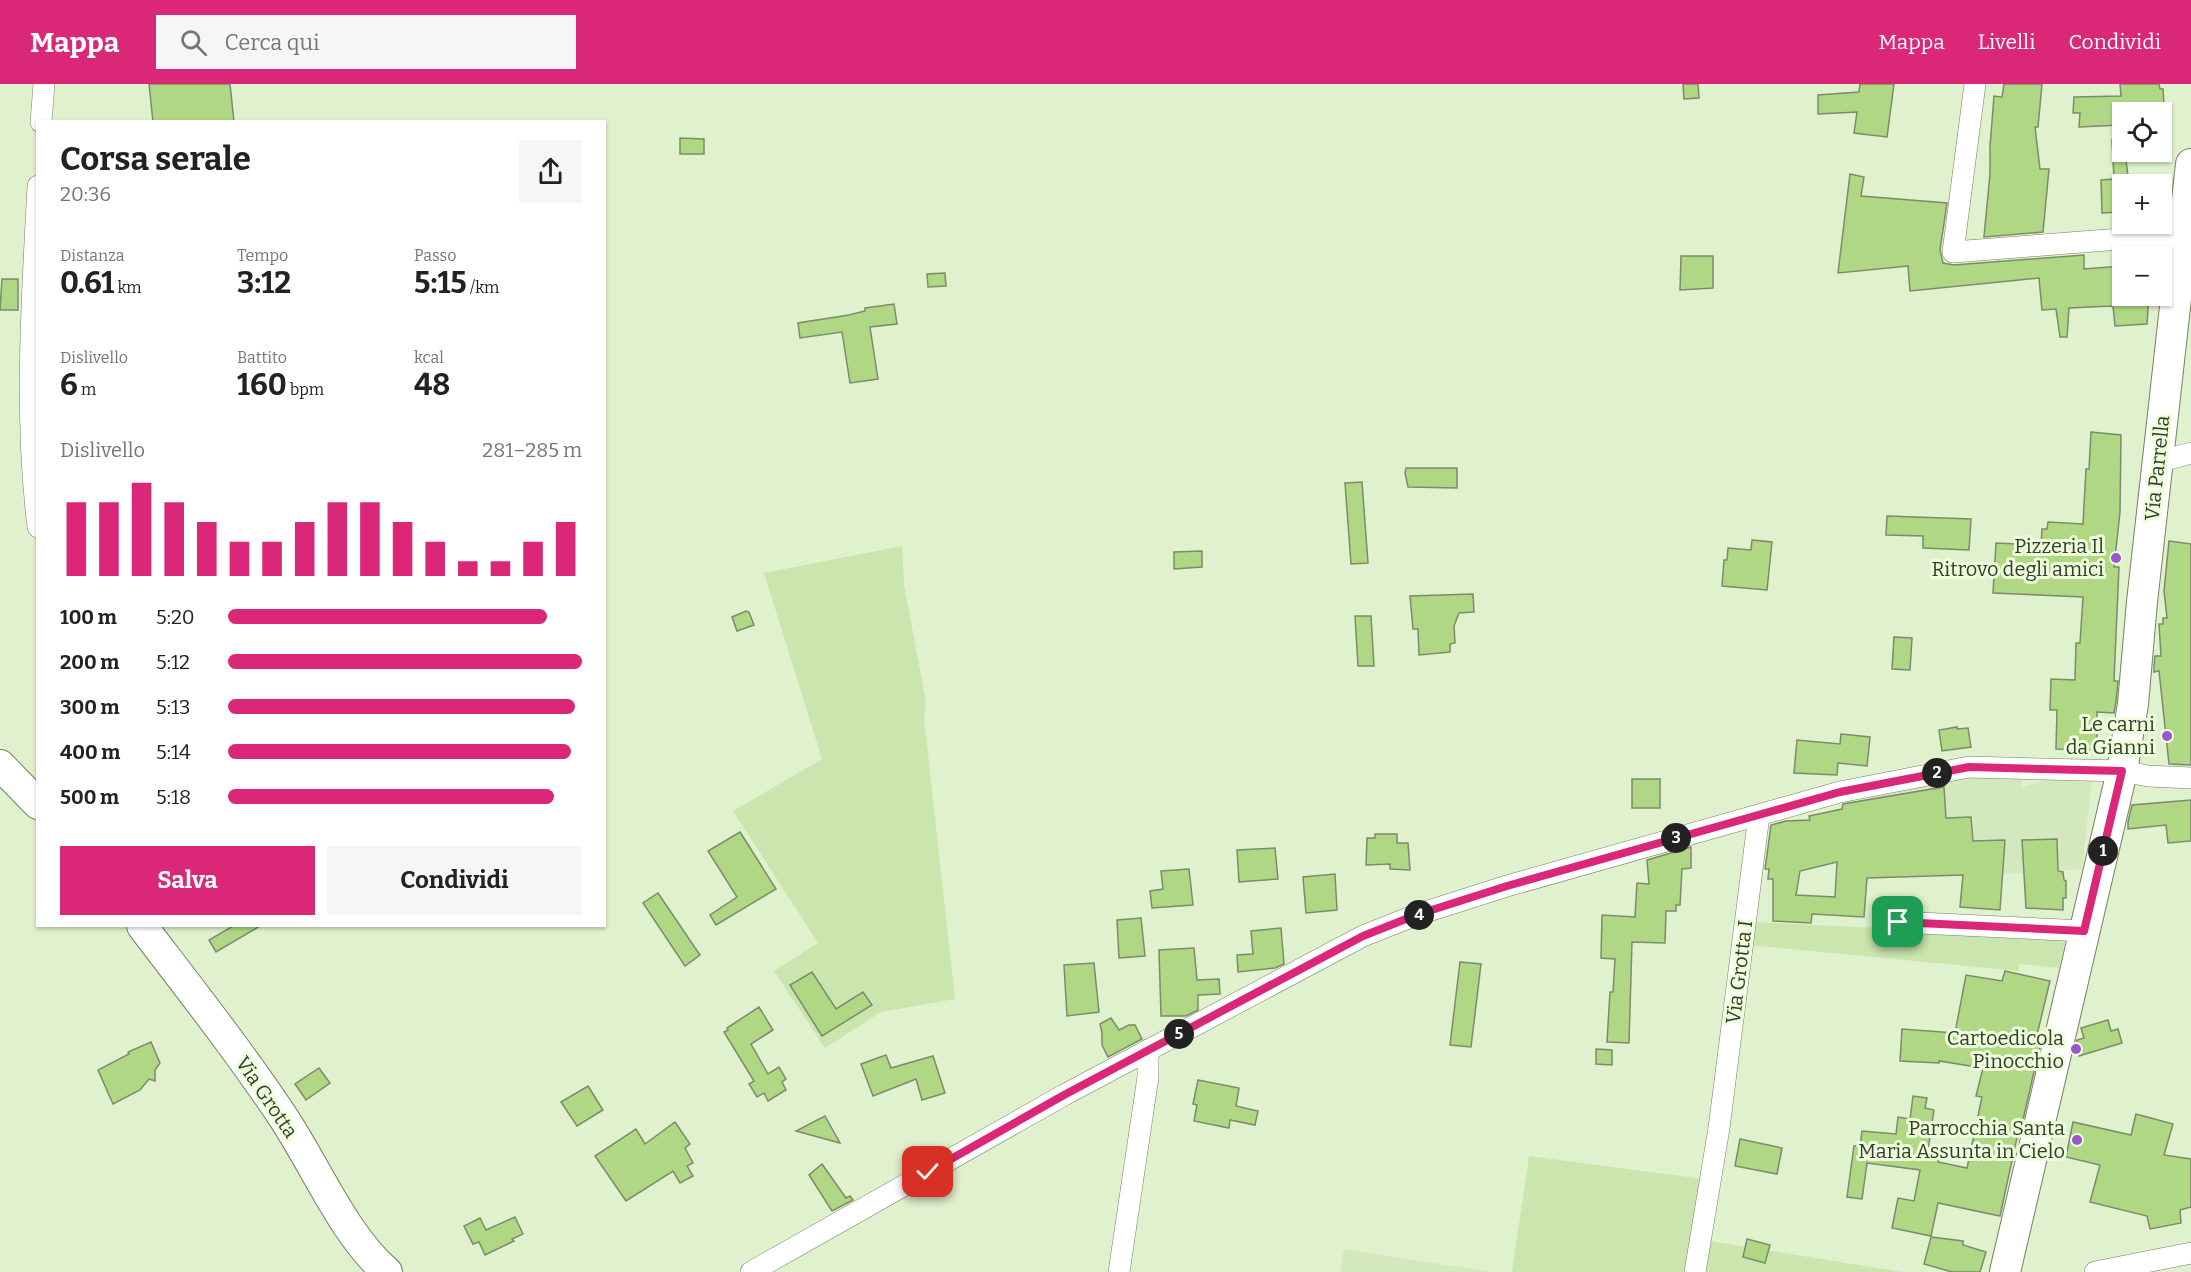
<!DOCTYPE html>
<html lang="it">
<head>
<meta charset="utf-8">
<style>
	:root { --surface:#fff; --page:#f6f6f6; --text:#222; --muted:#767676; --accent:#db2777 }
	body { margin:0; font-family:Bitter,serif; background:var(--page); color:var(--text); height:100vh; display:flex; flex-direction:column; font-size:22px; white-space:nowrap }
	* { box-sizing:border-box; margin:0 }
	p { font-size:20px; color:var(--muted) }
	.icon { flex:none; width:33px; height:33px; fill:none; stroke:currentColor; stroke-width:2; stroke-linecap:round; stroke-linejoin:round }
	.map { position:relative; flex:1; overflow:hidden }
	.panel { position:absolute; left:36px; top:36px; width:570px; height:807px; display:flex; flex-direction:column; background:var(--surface); border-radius:0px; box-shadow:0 2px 4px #0004 }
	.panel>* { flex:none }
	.controls { position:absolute; left:2112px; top:18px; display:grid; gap:12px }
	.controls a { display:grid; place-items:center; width:60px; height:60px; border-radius:0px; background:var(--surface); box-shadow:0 2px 4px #0004; font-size:30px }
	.pin { position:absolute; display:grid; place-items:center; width:51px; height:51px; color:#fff; margin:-26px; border-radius:12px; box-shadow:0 3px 9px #0006 }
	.km { position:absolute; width:30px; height:30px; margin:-15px; border-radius:50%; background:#222; color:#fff; font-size:16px; line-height:30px; text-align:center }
	.round { display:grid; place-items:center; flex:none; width:63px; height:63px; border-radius:0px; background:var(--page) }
	.headline { display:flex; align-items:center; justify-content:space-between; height:102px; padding:0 24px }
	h1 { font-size:33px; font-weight:700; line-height:45px }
	.metrics { display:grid; grid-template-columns:repeat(3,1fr); gap:9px; height:102px; padding:6px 24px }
	.metrics div { display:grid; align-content:center }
	.metrics b { font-size:30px; font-weight:700 }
	.metrics small { font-size:16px; font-weight:400 }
	.metrics p { font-size:16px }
	.chart { height:168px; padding:12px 24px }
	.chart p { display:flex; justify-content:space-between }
	.chart svg { width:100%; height:108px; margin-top:6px; stroke:var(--accent); stroke-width:6 }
	.button { display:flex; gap:12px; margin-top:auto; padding:12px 24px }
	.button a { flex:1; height:69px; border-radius:0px; background:var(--accent); color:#fff; font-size:24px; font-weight:700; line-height:69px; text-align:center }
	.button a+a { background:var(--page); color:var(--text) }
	ul { padding:0 24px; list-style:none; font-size:20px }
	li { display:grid; grid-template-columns:96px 72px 1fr; align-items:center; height:45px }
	li i { height:15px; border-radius:8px; background:var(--accent) }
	header { display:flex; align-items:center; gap:36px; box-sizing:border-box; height:84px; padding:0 30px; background:var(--accent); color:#fff }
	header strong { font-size:28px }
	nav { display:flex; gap:33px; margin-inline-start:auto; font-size:21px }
	.search { width:420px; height:54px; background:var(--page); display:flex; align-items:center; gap:15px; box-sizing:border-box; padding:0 21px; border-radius:0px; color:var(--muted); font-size:22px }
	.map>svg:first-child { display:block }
	.built { fill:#d4e8be }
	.green { fill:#cbe5ae }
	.building { fill:#b0d783; stroke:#7c8b6b; stroke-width:1.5; fill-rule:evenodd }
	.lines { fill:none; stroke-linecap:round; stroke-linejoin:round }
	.street-casing { stroke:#738262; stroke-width:22 }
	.secondary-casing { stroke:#738262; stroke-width:32 }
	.street { stroke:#fff; stroke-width:21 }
	.secondary { stroke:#fff; stroke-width:30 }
	.route-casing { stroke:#fff; stroke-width:12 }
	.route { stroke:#db2777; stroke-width:8 }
	.poi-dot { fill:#9a56cb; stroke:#edfedb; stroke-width:2 }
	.labels { text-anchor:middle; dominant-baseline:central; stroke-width:6; stroke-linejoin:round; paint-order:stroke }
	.street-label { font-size:20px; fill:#363d2f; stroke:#edfedb }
	.poi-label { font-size:20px; fill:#363d2f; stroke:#edfedb; text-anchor:end }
</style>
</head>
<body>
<header>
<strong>Mappa</strong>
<div class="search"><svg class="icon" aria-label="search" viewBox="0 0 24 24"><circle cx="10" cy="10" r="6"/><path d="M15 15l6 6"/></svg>Cerca qui</div>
<nav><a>Mappa</a><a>Livelli</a><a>Condividi</a></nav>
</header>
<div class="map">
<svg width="2191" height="1188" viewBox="0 0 2191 1188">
	<rect width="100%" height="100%" fill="#e0f1ce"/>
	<g class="built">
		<polygon points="1968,688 2021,689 2022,703 2059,691 2092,696 2082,785 2024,789 1890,793 1871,713"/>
		<polygon points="1344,1165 1491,1188 1340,1188"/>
	</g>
	<g class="green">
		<polygon points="902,462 904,501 926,618 924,633 955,915 881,928 825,964 774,887 818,859 733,727 822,675 764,489"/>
		<polygon points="1752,838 2066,853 2059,884 2019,880 2019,887 1749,861"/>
		<polygon points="1529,1072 1703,1095 1689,1188 1512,1188"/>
		<polygon points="1710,1157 1902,1188 1705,1188"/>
	</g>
	<g class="building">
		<polygon points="149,0 230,0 234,38 153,38"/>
		<polygon points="1683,0 1698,0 1699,14 1684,15"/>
		<polygon points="1860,0 1894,0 1887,53 1854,49 1857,28 1818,30 1818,11 1859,8"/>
		<polygon points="2004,0 2042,0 2038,43 2035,43 2040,85 2049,85 2043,148 1984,153 1990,90 1990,62 1994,12 2002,13"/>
		<polygon points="2120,0 2159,0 2160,5 2163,5 2164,21 2152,22 2153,28 2122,28 2122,41 2079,43 2080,29 2073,29 2074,13 2121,12"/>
		<polygon points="680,54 704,55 704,70 680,70"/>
		<polygon points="2122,55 2122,68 2125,68 2129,100 2122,100 2122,128 2102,129 2101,96 2114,95 2112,56"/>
		<polygon points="1850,90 1864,93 1861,112 1947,119 1940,166 1943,179 1954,181 2084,171 2084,185 2122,182 2122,212 2149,212 2147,240 2115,242 2113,222 2069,224 2067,253 2060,253 2056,225 2042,226 2039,194 1910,207 1908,182 1838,189"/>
		<polygon points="1681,172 1713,172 1713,204 1680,206"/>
		<polygon points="945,189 946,202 928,203 927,190"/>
		<polygon points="2,195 18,195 18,226 0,226"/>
		<polygon points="894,220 897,240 870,243 878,295 850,299 842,248 800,254 798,239 849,231 865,227 865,224"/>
		<polygon points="2091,348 2121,351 2120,428 2114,483 2119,483 2114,597 2118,597 2116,618 2114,629 2097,628 2097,666 2056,665 2057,626 2050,626 2051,595 2075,596 2076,559 2080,559 2083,513 1993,509 1996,459 2041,461 2042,445 2047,445 2048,438 2083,440 2086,385 2089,385"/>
		<polygon points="1406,384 1457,384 1457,404 1408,403 1405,389"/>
		<polygon points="1362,398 1368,479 1351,480 1345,399"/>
		<polygon points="1887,432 1971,435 1969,466 1923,464 1923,452 1886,451"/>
		<polygon points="1752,456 1772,458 1767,506 1722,502 1724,476 1727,476 1728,464 1751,466"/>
		<polygon points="2169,457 2191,460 2191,681 2169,680 2159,587 2154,588 2154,582 2155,572 2161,572 2159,540 2163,540 2163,534 2167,534 2164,507"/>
		<polygon points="1202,467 1202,483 1174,485 1174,468"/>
		<polygon points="1473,510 1474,528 1459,529 1454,542 1455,559 1450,560 1450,568 1419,571 1418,545 1413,545 1410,512"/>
		<polygon points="746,527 749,528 754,541 737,547 732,533"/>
		<polygon points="1355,532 1371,532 1374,582 1358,582"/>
		<polygon points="1894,553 1912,554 1910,586 1892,585"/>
		<polygon points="1957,643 1957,645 1968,644 1971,663 1942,667 1939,646"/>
		<polygon points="1841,650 1870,653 1867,682 1838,679 1837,691 1794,689 1797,656 1840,660"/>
		<rect x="1632" y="695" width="28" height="29"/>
		<path d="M1944 703 1946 734 1971 733 1973 757 2005 756 2000 826 1960 823 1963 791 1867 794 1864 833 1812 830 1811 839 1773 837V795H1768L1769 785H1765L1771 741 1786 737 1810 736 1809 732 1842 725 1843 720ZM1837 778 1835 813 1796 811 1800 787Z"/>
		<polygon points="2191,716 2191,757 2168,759 2166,741 2128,745 2128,738 2132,721"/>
		<polygon points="740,748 776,805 716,841 710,831 737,813 708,767"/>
		<polygon points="1375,750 1397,750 1397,759 1408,759 1410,786 1390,785 1390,780 1366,781 1367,754 1375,754"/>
		<polygon points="2057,755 2058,787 2063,788 2064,796 2066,797 2066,814 2063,814 2063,826 2026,824 2022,756"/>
		<polygon points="1691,763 1691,784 1682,785 1680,821 1676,821 1676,827 1666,827 1665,859 1632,858 1629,959 1607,958 1610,908 1613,908 1615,875 1601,874 1602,831 1635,833 1637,799 1649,800 1647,776"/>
		<polygon points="1275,764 1278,795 1239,798 1237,766"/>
		<polygon points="1189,785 1193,821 1152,824 1150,807 1163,805 1161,787"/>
		<polygon points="1335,790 1337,826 1306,829 1303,793"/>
		<polygon points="658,809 700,871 685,882 643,819"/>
		<polygon points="1141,834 1145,872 1119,874 1117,836"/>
		<polygon points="233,842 260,842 216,868 209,856"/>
		<polygon points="1281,844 1284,880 1275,884 1238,888 1237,871 1253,870 1251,847"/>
		<polygon points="1194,864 1197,896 1219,895 1220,910 1198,911 1198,926 1186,932 1161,932 1159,866"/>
		<polygon points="1460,878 1481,880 1471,963 1450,961"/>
		<polygon points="1094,879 1099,928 1067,932 1064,881"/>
		<polygon points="2005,887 2050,897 2036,955 2041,957 2023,1036 2021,1035 2000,1132 1938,1119 1931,1152 1892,1144 1898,1114 1914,1117 1920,1086 1867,1079 1862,1115 1847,1113 1854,1062 1860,1062 1862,1047 1896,1050 1898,1033 1910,1035 1913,1012 1927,1014 1925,1024 1934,1026 1928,1066 1939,1068 1938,1078 1967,1084 1982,1013 1976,1012 1983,984 1939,977 1939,979 1900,977 1902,945 1955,949 1966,891 2002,897"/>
		<polygon points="812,888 836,925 863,908 872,921 822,952 790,901"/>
		<polygon points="759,923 773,946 751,960 768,990 779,983 786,995 782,998 786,1006 768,1017 764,1009 757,1013 749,1000 754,997 724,948 728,946 727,944"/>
		<polygon points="1111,934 1119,946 1129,941 1135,941 1142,955 1108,973 1102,961 1102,949 1100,940"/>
		<polygon points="2108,936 2111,947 2118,945 2122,959 2079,972 2076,960 2077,956 2084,954 2081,944"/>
		<polygon points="151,958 160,979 155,986 155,997 149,995 140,1006 113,1020 98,986 129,970 128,968"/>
		<polygon points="1596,965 1612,966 1612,981 1596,980"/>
		<polygon points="886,971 891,984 933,972 945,1009 922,1016 916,995 873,1012 861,980"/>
		<polygon points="319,984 330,999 306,1016 295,1000"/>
		<polygon points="1198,996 1239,1004 1236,1022 1258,1027 1255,1041 1230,1036 1229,1044 1194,1037 1197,1021 1193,1020"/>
		<polygon points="588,1002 603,1026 577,1042 561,1018"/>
		<polygon points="2136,1030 2173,1040 2164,1071 2191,1075 2191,1123 2180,1126 2181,1139 2150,1145 2147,1132 2090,1118 2100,1081 2066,1073 2073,1038 2131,1051"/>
		<polygon points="825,1032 840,1059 796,1047"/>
		<polygon points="675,1038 690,1060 685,1064 693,1079 687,1082 693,1092 680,1099 673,1087 626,1117 595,1072 636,1045 645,1060"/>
		<polygon points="1740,1055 1782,1064 1777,1090 1735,1082"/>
		<polygon points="822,1080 846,1114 850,1112 853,1116 832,1127 809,1091"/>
		<polygon points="515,1133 523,1150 512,1155 514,1157 485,1171 479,1158 473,1160 464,1142 480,1134 486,1146"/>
		<polygon points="1931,1153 1963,1157 1963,1161 1986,1168 1980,1188 1952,1188 1924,1180"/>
		<polygon points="1747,1155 1770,1161 1765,1179 1743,1173"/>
	</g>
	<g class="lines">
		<g class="street-casing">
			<g id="street">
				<polyline points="1975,0 1953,168 2185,150"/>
				<polyline points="41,38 44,0"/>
				<path d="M38 102C32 216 24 329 38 443"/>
				<polyline points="2158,378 2191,369"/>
				<polyline points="1898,838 2084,847"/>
				<polyline points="751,1188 1064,1011 1363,852 1416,831 1507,802 1840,708 1969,683 2122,687 2148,692 2191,694"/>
				<polyline points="1119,1188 1148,993 1148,966"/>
				<polyline points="1695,1188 1719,1044 1759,731"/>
				<polyline points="2095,1188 2191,1169"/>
			</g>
		</g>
		<g class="secondary-casing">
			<g id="secondary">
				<polyline points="0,681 38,720"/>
				<path d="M142 842C190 905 239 967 283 1033 315 1081 344 1151 387 1188"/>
				<polyline points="2005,1188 2122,687 2133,620 2142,518 2191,80"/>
			</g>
		</g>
		<use href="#street" class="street"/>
		<use href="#secondary" class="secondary"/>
	</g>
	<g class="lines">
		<g class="route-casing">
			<polyline id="route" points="928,1088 1064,1011 1363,852 1416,831 1507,802 1840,708 1969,683 2122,687 2084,847 1898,838"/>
		</g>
		<use href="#route" class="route"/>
	</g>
	<g class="poi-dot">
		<circle cx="2116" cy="474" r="6"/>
		<circle cx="2167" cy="652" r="6"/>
		<circle cx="2076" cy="965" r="6"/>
		<circle cx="2077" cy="1056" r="6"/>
	</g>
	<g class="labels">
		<g class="street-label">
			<text transform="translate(2157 384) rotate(-84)">Via Parrella</text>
			<text transform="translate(1739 888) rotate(-83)">Via Grotta I</text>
			<text transform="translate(267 1013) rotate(56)">Via Grotta</text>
		</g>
		<g class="poi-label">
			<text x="2104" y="462">Pizzeria Il<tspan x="2104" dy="23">Ritrovo degli amici</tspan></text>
			<text x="2155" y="640">Le carni<tspan x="2155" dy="23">da Gianni</tspan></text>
			<text x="2064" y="954">Cartoedicola<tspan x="2064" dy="23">Pinocchio</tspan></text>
			<text x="2065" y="1044">Parrocchia Santa<tspan x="2065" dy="23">Maria Assunta in Cielo</tspan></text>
		</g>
	</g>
</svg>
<div class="controls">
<a><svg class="icon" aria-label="locate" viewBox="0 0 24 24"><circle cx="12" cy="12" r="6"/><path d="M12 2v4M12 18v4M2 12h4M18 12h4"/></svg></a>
<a>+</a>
<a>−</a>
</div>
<div class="pin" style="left:1898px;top:838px;background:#1e9e55"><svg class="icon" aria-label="arrive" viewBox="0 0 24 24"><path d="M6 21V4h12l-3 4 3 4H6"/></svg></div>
<div class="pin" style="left:928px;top:1088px;background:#d93025"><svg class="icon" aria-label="check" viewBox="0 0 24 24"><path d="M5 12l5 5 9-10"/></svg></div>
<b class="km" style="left:2103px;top:767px">1</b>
<b class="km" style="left:1937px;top:689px">2</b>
<b class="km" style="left:1676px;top:754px">3</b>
<b class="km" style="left:1419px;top:831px">4</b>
<b class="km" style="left:1179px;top:950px">5</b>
<section class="panel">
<div class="headline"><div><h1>Corsa serale</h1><p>20:36</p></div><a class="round"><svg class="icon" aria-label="share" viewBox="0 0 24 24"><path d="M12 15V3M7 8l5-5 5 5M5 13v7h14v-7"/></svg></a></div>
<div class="metrics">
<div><p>Distanza</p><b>0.61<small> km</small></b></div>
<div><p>Tempo</p><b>3:12</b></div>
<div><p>Passo</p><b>5:15<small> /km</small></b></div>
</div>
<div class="metrics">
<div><p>Dislivello</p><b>6<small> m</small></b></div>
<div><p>Battito</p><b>160<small> bpm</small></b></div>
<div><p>kcal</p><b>48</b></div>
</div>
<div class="chart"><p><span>Dislivello</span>281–285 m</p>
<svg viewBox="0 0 160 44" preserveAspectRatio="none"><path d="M5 44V14M15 44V14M25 44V6M35 44V14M45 44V22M55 44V30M65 44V30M75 44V22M85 44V14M95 44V14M105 44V22M115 44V30M125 44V38M135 44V38M145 44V30M155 44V22"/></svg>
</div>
<ul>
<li><b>100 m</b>5:20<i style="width:90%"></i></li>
<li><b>200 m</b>5:12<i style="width:100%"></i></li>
<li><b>300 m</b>5:13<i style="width:98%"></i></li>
<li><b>400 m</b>5:14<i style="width:97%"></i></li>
<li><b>500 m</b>5:18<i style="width:92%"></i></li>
</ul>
<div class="button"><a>Salva</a><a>Condividi</a></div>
</section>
</div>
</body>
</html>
